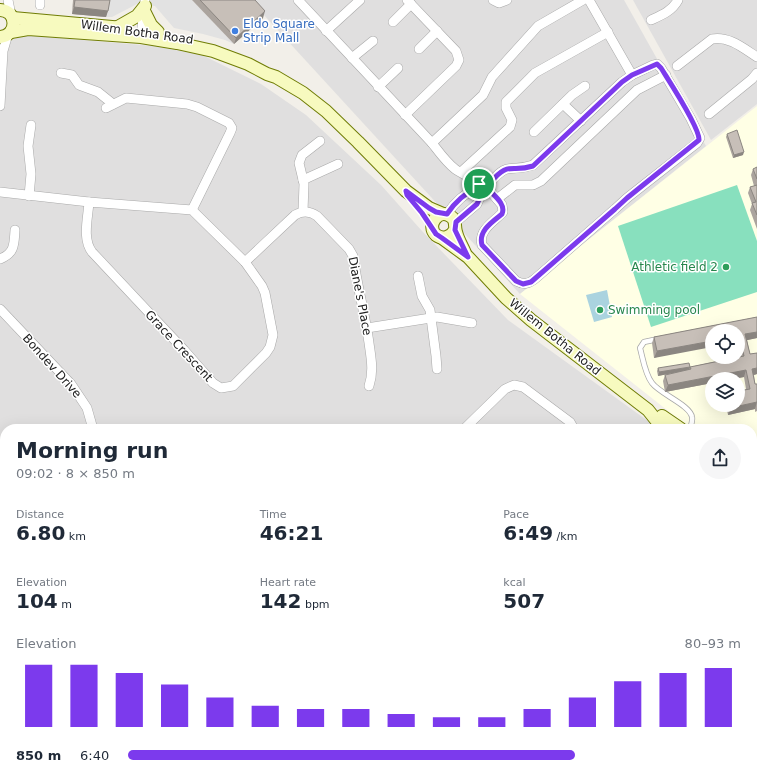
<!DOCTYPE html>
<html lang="en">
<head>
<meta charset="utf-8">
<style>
	:root { --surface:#fff; --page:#f6f6f7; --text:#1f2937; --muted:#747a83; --accent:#7c3aed }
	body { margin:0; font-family:"DejaVu Sans",sans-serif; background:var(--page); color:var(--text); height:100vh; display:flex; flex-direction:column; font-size:15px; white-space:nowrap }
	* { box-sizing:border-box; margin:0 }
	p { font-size:13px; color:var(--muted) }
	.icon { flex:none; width:22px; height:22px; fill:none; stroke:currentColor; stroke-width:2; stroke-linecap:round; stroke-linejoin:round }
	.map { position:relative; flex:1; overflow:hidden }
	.drawer { position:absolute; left:0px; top:424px; width:757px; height:354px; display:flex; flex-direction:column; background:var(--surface); border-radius:16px 16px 0 0; box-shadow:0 4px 16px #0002 }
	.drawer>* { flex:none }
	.tools { position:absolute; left:705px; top:324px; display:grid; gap:8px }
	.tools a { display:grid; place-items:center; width:40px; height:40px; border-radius:50%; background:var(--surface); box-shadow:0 4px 16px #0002; font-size:20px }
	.pin { position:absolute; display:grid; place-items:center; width:34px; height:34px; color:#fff; margin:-17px; border:2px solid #fff; border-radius:50%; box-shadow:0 1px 4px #0007 }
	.round { display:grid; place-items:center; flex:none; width:42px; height:42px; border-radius:21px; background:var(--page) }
	.overview { display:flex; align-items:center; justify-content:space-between; height:68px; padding:0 16px }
	h1 { font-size:22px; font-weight:600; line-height:30px }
	.metrics { display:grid; grid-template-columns:repeat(3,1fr); gap:6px; height:68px; padding:4px 16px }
	.metrics div { display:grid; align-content:center }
	.metrics b { font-size:20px; font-weight:600 }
	.metrics small { font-size:11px; font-weight:400 }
	.metrics p { font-size:11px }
	.chart { height:112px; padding:8px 16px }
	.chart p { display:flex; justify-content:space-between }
	.chart svg { width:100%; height:72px; margin-top:4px; stroke:var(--accent); stroke-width:6 }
	ul { padding:0 16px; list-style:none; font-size:13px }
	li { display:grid; grid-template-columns:64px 48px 1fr; align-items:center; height:30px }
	li i { height:10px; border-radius:5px; background:var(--accent) }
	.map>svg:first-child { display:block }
	.residential { fill:#e0dfdf }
	.education { fill:#ffffe5; fill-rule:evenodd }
	.pitch { fill:#88e0be }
	.parking { fill:#e2e2e2 }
	.water { fill:#aad3df }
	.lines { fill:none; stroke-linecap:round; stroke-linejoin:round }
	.lane-casing { stroke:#a9a9a9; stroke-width:6 }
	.street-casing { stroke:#a9a9a9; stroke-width:10 }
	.secondary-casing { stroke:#707d05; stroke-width:14 }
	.lane { stroke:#fff; stroke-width:4.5 }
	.street { stroke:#fff; stroke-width:9 }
	.secondary { stroke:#f7fabf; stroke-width:12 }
	.wall { fill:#aba49e }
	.shaded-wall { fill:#8b8681 }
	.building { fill:#c7bfb8; stroke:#8b8681 }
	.route-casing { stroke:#fff; stroke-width:8 }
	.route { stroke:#7c3aed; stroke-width:5 }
	.shop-dot { fill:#3f7fe0; stroke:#fff; stroke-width:1.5 }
	.leisure-dot { fill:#2e9e5b; stroke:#fff; stroke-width:1.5 }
	.labels { text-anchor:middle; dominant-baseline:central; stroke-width:3; stroke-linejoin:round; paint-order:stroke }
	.shop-label { font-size:12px; fill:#366cbe; stroke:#fff; text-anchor:start }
	.street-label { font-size:12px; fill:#222; stroke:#fff }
	.leisure-label { font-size:12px; fill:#27864d; stroke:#fff; text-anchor:end }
</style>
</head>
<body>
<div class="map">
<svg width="757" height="778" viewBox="0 0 757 778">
	<rect width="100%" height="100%" fill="#f2efe9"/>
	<g class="residential">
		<polygon points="250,0 624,0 706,146 520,294"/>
		<polygon points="633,0 757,0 757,104 711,140"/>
		<polygon points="23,35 154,46 202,55 261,84 306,115 381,185 422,231 508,320 659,429 5,429 5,773 752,773 752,496 757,499 757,772 737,778 0,778 0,98 1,98 9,41"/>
	</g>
	<path class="education" d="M757 106V476L754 478 752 477V429H691L520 294ZM712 331H738V357H712ZM712 379H738V405H712Z"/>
	<polygon class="pitch" points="737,185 757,241 757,292 651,327 618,226"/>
	<polygon class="parking" points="108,0 192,0 234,44 225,40 203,34 174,28 155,6 137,4 112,17 106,17"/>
	<polygon class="water" points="607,290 612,317 594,322 586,295"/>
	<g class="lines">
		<g class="lane-casing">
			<g id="lane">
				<path d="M658 339 644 342 640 348C643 359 645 374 652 383 660 394 690 405 692 417 693 420 691 425 690 429"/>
				<polyline points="752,484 757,480"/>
			</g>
		</g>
		<g class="street-casing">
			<g id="street">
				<polyline points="8,0 11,15"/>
				<path d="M298 0 432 143C439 152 446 162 455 169 463 175 472 177 479 184"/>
				<polyline points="493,0 499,3 507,0"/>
				<polyline points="589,0 632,75"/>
				<polyline points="40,5 40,0"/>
				<path d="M651 20C662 15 672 11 678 0"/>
				<polyline points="393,22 411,4"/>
				<polyline points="326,31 360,0"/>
				<polyline points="141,37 145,0"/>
				<polyline points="419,49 437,31"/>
				<polyline points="352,58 373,41"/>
				<path d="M677 66 712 39C729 36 743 48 757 57"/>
				<polyline points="61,73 72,75 79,85 98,92 113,104"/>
				<polyline points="378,87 398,68"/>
				<polyline points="563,104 581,121"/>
				<polyline points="0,106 3,51 8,34"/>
				<polyline points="106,108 126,98 187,104 197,107 229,123 232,128 230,133 192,210"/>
				<polyline points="709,114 752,79 757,73"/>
				<polyline points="405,115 456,66 459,60 456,51 407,0"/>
				<polyline points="534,132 572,95 585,86"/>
				<polyline points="432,143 483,95 492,77 538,26 583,0"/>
				<polyline points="461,172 510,127 512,120 506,108 506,102 535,73 608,32"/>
				<polyline points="303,180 338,164"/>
				<path d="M490 183C509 160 510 173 533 165L622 82 632 75 653 65 657 64 661 68 691 119 700 138 697 143 627 198 615 209 536 278C529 284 524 285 516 281L482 245C478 230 494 222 503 212L502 205 490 191"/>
				<polyline points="0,192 89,202"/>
				<polyline points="29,196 31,174 28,146 31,125"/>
				<polyline points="497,199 515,185 533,185 541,181 637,90 666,75"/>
				<path d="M89 202 192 210 245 262 262 286 265 293 273 335 270 347 266 353 233 386 221 388 213 383 184 350 92 252C82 239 88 218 89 202Z"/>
				<polyline points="303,211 304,184 299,163 302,155 320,141"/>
				<path d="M447 214C455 202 465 193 478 187"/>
				<polyline points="456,222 477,204 482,193"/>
				<path d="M0 259C15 253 14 244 15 230"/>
				<path d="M245 262 295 215C302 211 310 211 317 216L349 249 353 256C357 285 365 314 369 343 371 358 374 371 369 386"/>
				<polyline points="418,276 422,296 430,310 436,356 437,369"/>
				<polyline points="0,309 71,384 87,408 93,429"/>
				<polyline points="367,328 437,317 472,323"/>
				<polyline points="464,429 505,389 514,385 523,387 570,422 574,429"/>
				<polyline points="0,541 5,539"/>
				<polyline points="752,587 757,581"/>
				<polyline points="752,603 757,600"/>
				<polyline points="0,626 1,628"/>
				<polyline points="752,721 757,719"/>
				<polyline points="60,773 64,778"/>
				<polyline points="329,773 331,778"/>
				<polyline points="435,773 436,778"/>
				<polyline points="556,778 573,773"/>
			</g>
		</g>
		<g class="secondary-casing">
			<g id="secondary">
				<path d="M0 10C18 11 18 35 0 37"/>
				<polyline points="144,11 151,25 158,32"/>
				<polyline points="13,18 123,28"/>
				<polyline points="116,28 137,16 145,6"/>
				<polyline points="11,32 28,29 141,37 177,43 213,51 248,64 267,74 276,77 303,93 326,111 358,142 406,191 429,208 443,214"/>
				<path d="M455 230C451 237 443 240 436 235 426 226 438 208 450 216 457 220 454 226 456 232 458 240 462 246 465 253"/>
				<polyline points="442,238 468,257 506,298 531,320 648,410 656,420 668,429"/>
				<polyline points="662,416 681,429"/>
				<polyline points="752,493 757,497"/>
			</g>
		</g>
		<use href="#lane" class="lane"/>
		<use href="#street" class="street"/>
		<use href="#secondary" class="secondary"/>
	</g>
	<g class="wall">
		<polygon points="73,0 110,0 106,17 72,14"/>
		<polygon points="192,0 255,0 263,18 234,44"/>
		<polygon points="727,134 743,155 733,158 726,137"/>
		<polygon points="757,167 757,229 750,210 752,204 748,193 750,187 754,186 751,175 753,169"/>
		<polygon points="757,317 757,338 747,340 750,354 757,353 757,374 754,375 755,384 757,384 757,411 755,412 755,409 728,415 726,405 738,405 746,389 744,377 665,392 663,381 665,375 676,372 658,376 657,371 658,368 690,367 689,370 690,367 740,356 738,348 738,331 654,358 652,343 654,337"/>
	</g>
	<g class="shaded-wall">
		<polygon points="74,7 108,11 106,17 72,14"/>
		<polygon points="265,11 263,18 234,44 236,38"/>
		<polygon points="744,152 743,155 733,158 734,155"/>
		<polygon points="757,332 757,338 743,341 745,334"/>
		<polygon points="712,341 712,347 654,358 657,351"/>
		<polygon points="690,367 689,370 658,376 659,372"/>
		<polygon points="757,368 757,374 750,376 752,369"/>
		<polygon points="746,370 744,377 732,379 712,379 712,383 665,392 668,385"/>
		<polygon points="757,402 755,409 728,415 730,408"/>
	</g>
	<g class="building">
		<polygon points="75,0 110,0 108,11 74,7"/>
		<polygon points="200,0 255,0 265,11 236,38"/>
		<polygon points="737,130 744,152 734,155 727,134"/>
		<polygon points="757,167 757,179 753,169"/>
		<polygon points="757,185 757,215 752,203 756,202 750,187"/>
		<polygon points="757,317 757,332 745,334 750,354 757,353 757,368 752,369 755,384 757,384 757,402 730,408 730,405 738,405 738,391 750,389 746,370 668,385 665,375 691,369 690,367 744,356 739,335 738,336 738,331 712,331 712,341 657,351 654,337"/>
		<polygon points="689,363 690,367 659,372 658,368"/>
	</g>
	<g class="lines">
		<g class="route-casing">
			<path id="route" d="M657 64 661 68C669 81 700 128 699 140L627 198 615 209 531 282 523 284 516 281 482 245C478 231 492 222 502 214 506 205 496 197 490 191L485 194 482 193 477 204 456 222 455 230 468 257 442 238 436 234 422 213 407 195 406 191 429 208 436 212 447 214C455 202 465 193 478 187L481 182 486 181 490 183C509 160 510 173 533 166L622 82 632 75Z"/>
		</g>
		<use href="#route" class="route"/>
	</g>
	<circle class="shop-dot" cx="235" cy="31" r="4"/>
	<g class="leisure-dot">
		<circle cx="726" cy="267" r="4"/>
		<circle cx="600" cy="310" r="4"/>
	</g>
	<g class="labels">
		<g class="shop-label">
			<text x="243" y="24">Eldo Square<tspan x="243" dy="14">Strip Mall</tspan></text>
		</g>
		<g class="street-label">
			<text transform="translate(137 32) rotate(8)">Willem Botha Road</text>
			<text transform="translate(360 296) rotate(79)">Diane's Place</text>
			<text transform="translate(555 337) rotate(39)">Willem Botha Road</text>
			<text transform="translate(179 346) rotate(47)">Grace Crescent</text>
			<text transform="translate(52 366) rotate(48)">Bondev Drive</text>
		</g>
		<g class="leisure-label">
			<text x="718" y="267">Athletic field 2</text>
			<text x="608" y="310" text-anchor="start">Swimming pool</text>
		</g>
	</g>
</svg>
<div class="tools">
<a><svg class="icon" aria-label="locate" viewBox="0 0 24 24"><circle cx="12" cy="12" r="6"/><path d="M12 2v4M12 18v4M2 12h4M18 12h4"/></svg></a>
<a><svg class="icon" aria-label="layers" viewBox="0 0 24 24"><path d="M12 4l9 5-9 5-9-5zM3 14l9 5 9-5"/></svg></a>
</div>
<div class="pin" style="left:479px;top:184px;background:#1e9e55"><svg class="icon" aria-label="arrive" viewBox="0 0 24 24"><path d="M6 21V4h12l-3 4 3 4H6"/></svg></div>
<section class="drawer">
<div class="overview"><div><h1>Morning run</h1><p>09:02 · 8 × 850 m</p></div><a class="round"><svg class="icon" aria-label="share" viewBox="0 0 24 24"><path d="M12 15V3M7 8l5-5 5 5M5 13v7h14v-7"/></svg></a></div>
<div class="metrics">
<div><p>Distance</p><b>6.80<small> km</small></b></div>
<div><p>Time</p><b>46:21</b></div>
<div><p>Pace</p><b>6:49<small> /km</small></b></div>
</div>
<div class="metrics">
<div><p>Elevation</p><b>104<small> m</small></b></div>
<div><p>Heart rate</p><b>142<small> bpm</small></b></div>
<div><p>kcal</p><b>507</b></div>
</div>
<div class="chart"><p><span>Elevation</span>80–93 m</p>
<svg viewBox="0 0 160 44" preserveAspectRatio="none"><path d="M5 44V6M15 44V6M25 44V11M35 44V18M45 44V26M55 44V31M65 44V33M75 44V33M85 44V36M95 44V38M105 44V38M115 44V33M125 44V26M135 44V16M145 44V11M155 44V8"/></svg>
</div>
<ul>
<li><b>850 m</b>6:40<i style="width:73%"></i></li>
</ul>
</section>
</div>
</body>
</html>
